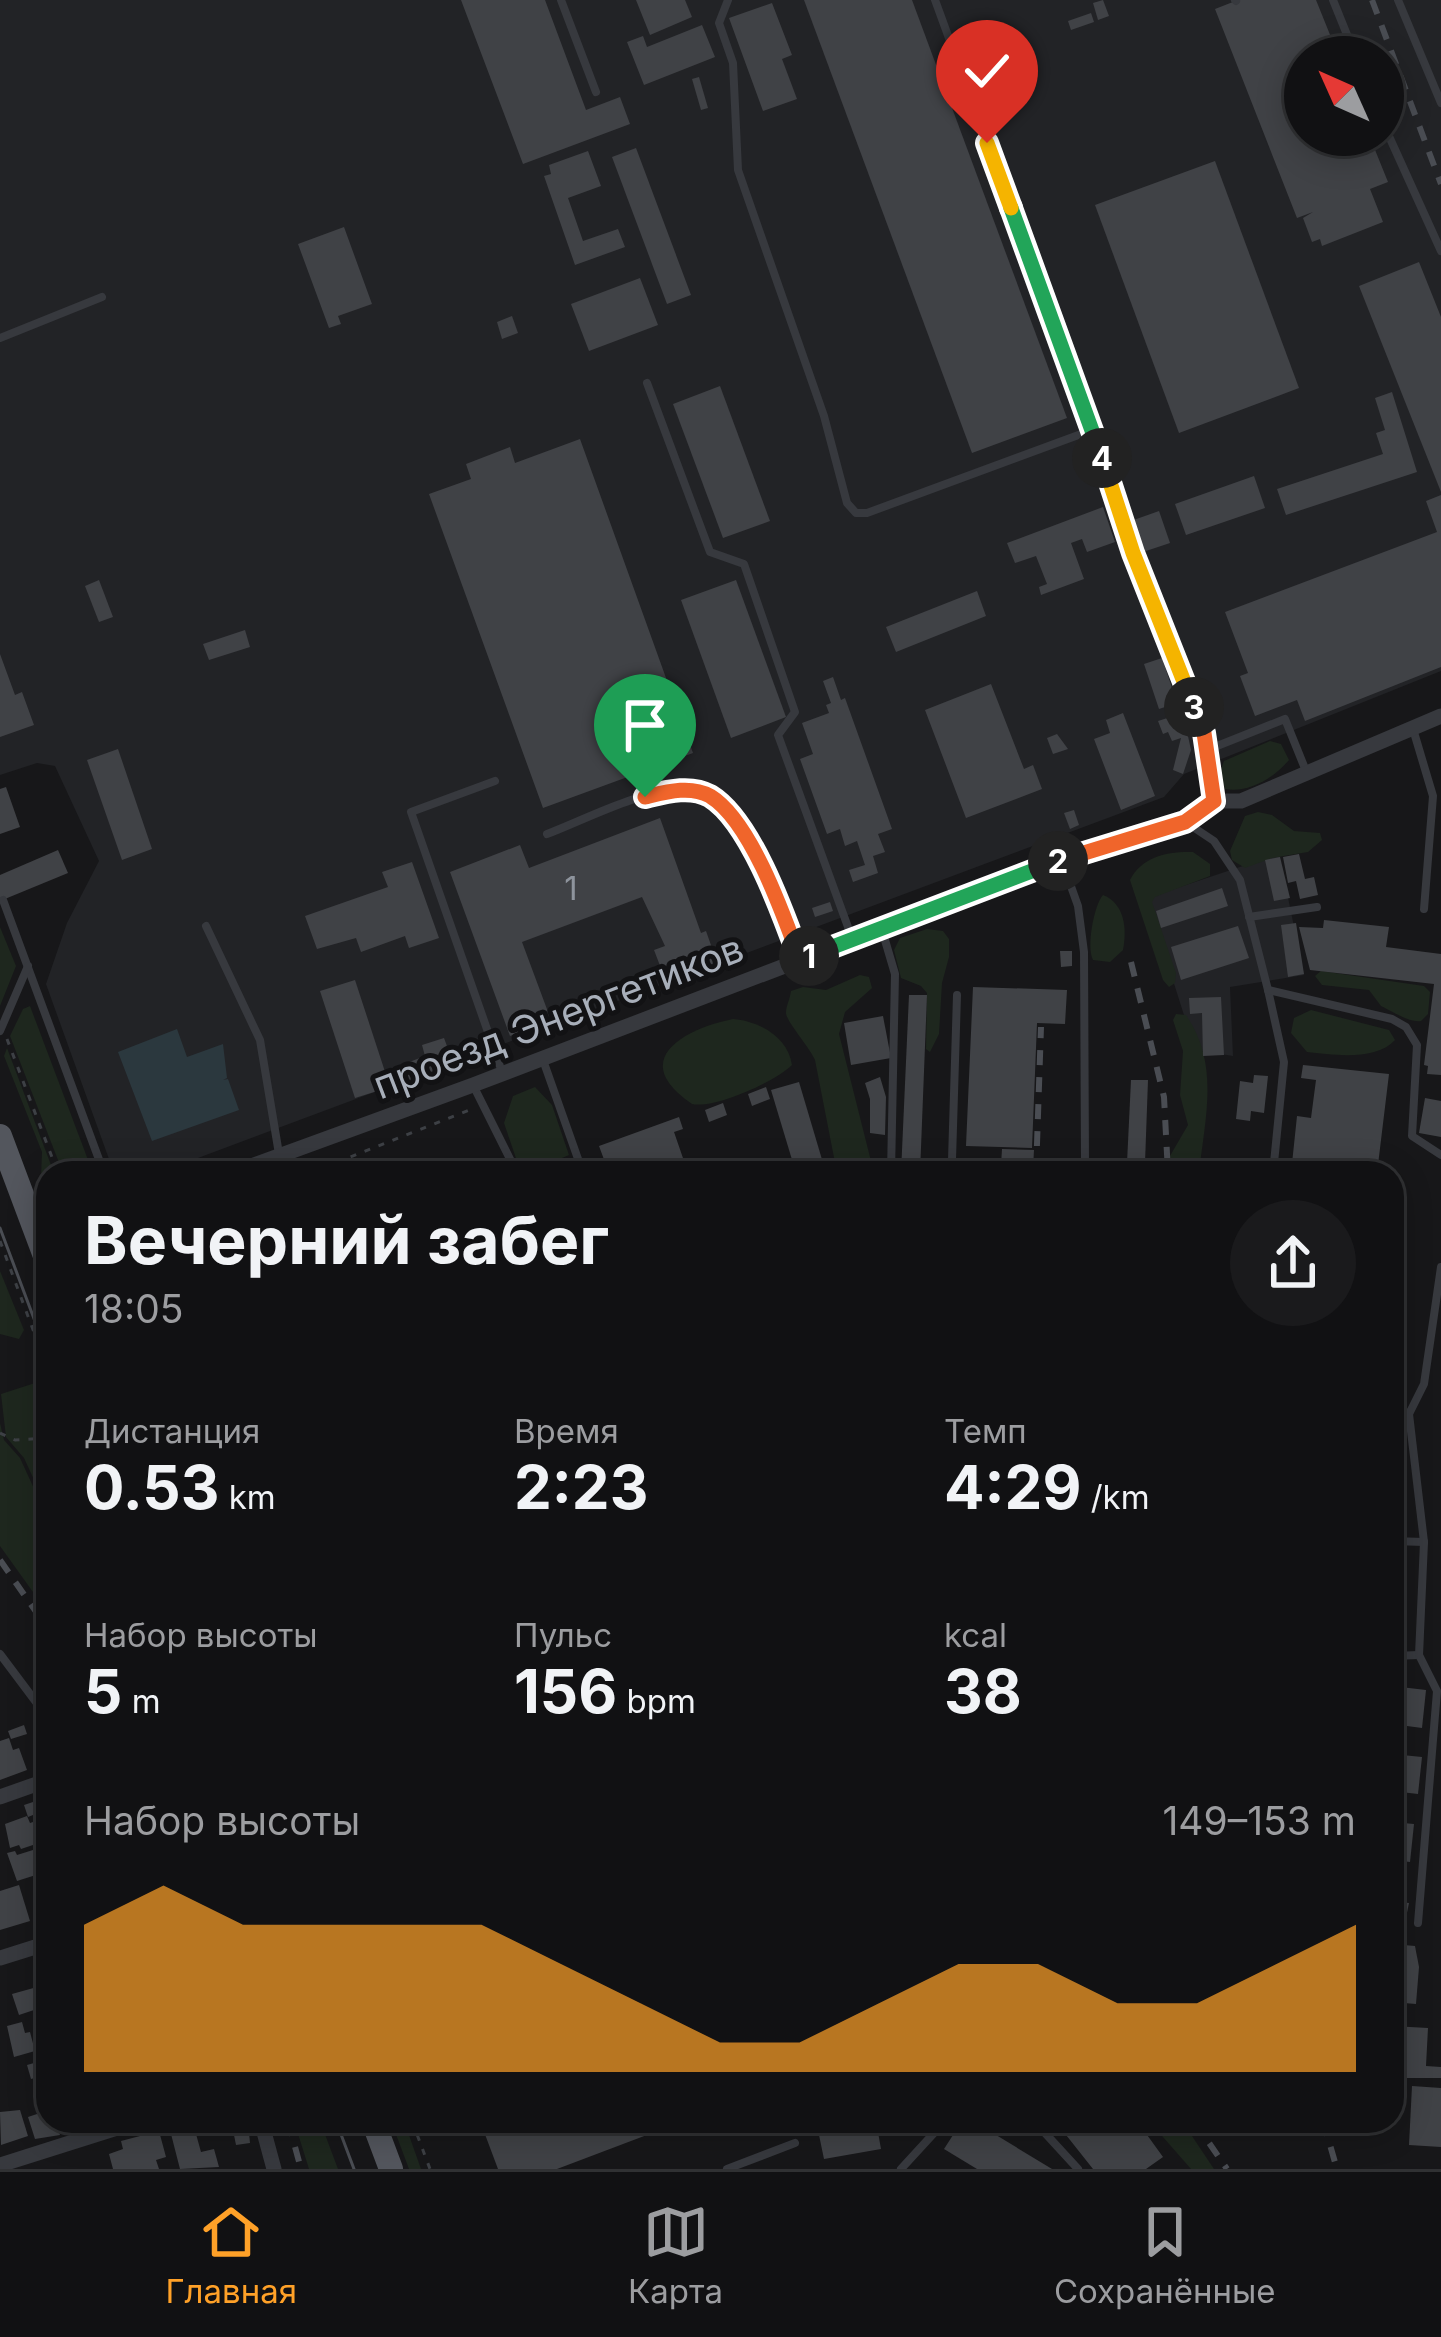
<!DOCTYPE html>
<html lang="ru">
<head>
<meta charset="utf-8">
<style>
	:root { --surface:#111113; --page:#1a1a1c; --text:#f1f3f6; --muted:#9c9da0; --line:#303133; --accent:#ffa128 }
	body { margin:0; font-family:Inter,sans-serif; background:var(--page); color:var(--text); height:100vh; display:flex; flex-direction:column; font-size:45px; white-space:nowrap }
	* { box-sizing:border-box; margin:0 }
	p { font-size:39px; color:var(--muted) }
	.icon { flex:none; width:66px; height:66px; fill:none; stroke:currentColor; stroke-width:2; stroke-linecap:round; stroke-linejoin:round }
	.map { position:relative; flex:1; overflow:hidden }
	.side { position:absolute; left:36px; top:1161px; width:1368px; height:972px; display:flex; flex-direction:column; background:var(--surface); border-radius:36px; box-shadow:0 6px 30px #0003,0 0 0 3px var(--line) }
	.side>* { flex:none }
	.needle { width:78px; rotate:315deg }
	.fabs { position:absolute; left:1284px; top:36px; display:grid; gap:24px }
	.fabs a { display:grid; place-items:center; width:120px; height:120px; border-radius:50%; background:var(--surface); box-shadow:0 6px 30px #0003,0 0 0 3px var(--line); font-size:60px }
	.pin { position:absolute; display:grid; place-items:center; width:102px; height:102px; color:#fff; margin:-123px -51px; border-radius:50% 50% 50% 0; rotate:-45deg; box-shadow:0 0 12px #0007 }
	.pin .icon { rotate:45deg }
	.km { position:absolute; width:60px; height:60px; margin:-30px; border-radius:50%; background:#222; color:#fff; font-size:33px; line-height:60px; text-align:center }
	.round { display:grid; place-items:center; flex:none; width:126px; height:126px; border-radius:63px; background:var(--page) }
	.head { display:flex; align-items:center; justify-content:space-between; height:204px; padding:0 48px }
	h1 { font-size:66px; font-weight:700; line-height:90px }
	.figures { display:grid; grid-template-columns:repeat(3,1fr); gap:18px; height:204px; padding:12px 48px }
	.figures div { display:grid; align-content:center }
	.figures b { font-size:60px; font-weight:700 }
	.figures small { font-size:33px; font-weight:400 }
	.figures p { font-size:33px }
	.chart { height:336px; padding:24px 48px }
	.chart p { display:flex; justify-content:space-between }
	.chart svg { width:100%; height:216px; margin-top:12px; fill:var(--accent); opacity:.7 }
	.menu { display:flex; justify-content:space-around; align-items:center; height:168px; border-top:3px solid var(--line); background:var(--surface); font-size:33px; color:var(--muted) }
	.menu a { display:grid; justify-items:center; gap:6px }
	.menu .on { color:var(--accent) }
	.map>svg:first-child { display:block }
	.built { fill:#222326; fill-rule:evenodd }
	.green { fill:#1e271e }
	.water { fill:#2b383e }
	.building { fill:#404246 }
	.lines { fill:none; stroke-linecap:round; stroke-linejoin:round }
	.path { stroke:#3d4045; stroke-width:3; stroke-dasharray:6 9; stroke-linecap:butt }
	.lane { stroke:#37393e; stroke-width:8 }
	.street { stroke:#37393e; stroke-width:15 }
	.primary { stroke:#53565d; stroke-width:24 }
	.tram { stroke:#4a4d53; stroke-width:3 }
	.rail { stroke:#4a4d53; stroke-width:6; stroke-dasharray:15 12; stroke-linecap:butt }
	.split-1-casing { stroke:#fff; stroke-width:24 }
	.split-2-casing { stroke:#fff; stroke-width:24 }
	.split-3-casing { stroke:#fff; stroke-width:24 }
	.split-4-casing { stroke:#fff; stroke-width:24 }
	.split-5-casing { stroke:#fff; stroke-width:24 }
	.split-6-casing { stroke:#fff; stroke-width:24 }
	.split-1 { stroke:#f0652b; stroke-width:15 }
	.split-2 { stroke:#22a559; stroke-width:15 }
	.split-3 { stroke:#f0652b; stroke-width:15 }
	.split-4 { stroke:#f5b400; stroke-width:15 }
	.split-5 { stroke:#22a559; stroke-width:15 }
	.split-6 { stroke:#f5b400; stroke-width:15 }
	.labels { text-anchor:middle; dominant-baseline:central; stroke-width:10; stroke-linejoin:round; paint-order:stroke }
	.number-label { font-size:33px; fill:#8e949d }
	.street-label { font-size:39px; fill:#a8afba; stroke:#121214 }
</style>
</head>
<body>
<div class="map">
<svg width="1441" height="2169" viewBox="0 0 1441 2169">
	<rect width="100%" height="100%" fill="#171719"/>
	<g class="built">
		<path d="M0 0H1441V671L1184 774 1164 797 158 1173H114L46 984 67 923 99 861 55 766 37 763 0 775ZM1305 57H1383V135H1305Z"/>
		<polygon points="1279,854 1304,975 1230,987 1233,1056 1195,1050 1147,898"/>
	</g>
	<g class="green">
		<path d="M1270 741 1281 744 1289 760C1274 778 1249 793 1225 789L1219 775 1224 761Z"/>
		<polygon points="1258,812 1272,815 1294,831 1320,833 1322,840 1308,852 1272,858 1245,868 1232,860 1230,851 1245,816"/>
		<path d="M1193 852 1210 864V876L1155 897 1152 902 1176 973 1175 983 1169 987 1163 980 1130 880C1142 856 1169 851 1193 852Z"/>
		<path d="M1103 895C1125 904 1127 929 1123 950L1110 962 1093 960C1086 947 1094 905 1103 895Z"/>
		<polygon points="0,927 16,966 0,1006"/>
		<polygon points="927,929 943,931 949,939 949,957 942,983 939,1034 930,1052 926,1049 927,993 921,986 901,978 894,950 900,938"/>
		<path d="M1321 971 1424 986 1430 992 1428 1014 1421 1021C1409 1023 1392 1011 1381 1006L1369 990 1322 985 1315 976Z"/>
		<path d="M860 975 869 977 872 988 845 1012 839 1034 874 1173H837L815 1060C810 1048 786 1021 786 1013 786 1006 790 999 791 991L803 987 826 990Z"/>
		<polygon points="30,1006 93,1173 63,1173 10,1036 23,1009"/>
		<path d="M1311 1010 1389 1030 1395 1040C1376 1061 1334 1055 1307 1052L1291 1033 1294 1018Z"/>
		<path d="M1176 1014 1186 1015C1220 1064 1205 1118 1199 1173H1160L1188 1125 1180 1095 1183 1051 1173 1020Z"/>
		<path d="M733 1019C759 1021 788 1037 792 1065 775 1082 714 1109 692 1104 627 1060 684 1029 733 1019Z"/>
		<polygon points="7,1048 54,1173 48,1173 48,1193 41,1177 42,1152 4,1056"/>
		<polygon points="535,1087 552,1105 569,1155 548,1164 551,1173 521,1173 504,1123 513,1096"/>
		<polygon points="0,1271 24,1330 19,1339 0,1334"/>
		<polygon points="35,1383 45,1389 48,1403 48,1510 24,1458 6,1437 1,1394"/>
		<polygon points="0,1423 4,1440 20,1458 48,1519 48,1613 0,1546"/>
		<polygon points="294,2121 320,2121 338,2169 309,2169"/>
		<polygon points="391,2121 404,2121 421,2169 409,2169"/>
		<polygon points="1149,2121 1182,2121 1214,2169 1191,2169"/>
	</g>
	<polygon class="water" points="177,1029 187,1057 223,1044 227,1078 223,1080 228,1079 239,1110 152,1141 118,1052"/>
	<g class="building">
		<polygon points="461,0 545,0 586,110 620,97 630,124 523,164"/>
		<polygon points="636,0 685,0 692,17 650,35"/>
		<polygon points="804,0 912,0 1067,418 972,453"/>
		<polygon points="1103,0 1109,16 1098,20 1093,3"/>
		<polygon points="1238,0 1316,0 1339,57 1305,57 1305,135 1369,135 1388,182 1370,189 1383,222 1322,246 1320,239 1312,242 1303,218 1313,212 1297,218 1215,9"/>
		<polygon points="772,3 792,55 782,59 797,99 763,111 729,18"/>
		<polygon points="1091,13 1094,22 1071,30 1068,21"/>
		<polygon points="702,25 715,57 644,85 627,42 643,36 647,47"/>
		<polygon points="699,77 708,108 701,110 692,79"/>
		<polygon points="636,148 691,295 667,304 612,157"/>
		<polygon points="588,151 601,186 568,198 583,241 618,229 625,247 575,265 544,176 551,174 549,165"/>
		<polygon points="1215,161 1299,388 1179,433 1095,205"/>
		<polygon points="344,227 372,304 338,316 341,324 329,328 298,244"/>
		<polygon points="1419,262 1441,317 1441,492 1359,286"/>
		<polygon points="640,278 658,325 589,351 571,304"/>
		<polygon points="512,316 518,333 502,339 497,322"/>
		<polygon points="720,386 770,521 723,538 673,404"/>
		<polygon points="1392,392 1417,472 1286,515 1277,489 1383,454 1376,433 1385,430 1375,398"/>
		<polygon points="580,439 693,753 543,808 429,494 471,479 466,464 510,447 515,463"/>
		<polygon points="1254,476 1265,508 1186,535 1175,504"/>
		<polygon points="1441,495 1441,667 1305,721 1297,700 1255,716 1240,676 1248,673 1225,612 1437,532 1426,501"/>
		<polygon points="1103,507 1115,542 1087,552 1082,539 1071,543 1084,579 1041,595 1039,587 1047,584 1036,556 1015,563 1007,543"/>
		<polygon points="1159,511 1170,543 1140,553 1128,522"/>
		<polygon points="99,580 113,617 99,622 85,586"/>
		<polygon points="736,580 786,717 731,738 681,600"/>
		<polygon points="977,591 986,616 896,652 886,627"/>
		<polygon points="245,630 250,647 209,660 203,644"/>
		<polygon points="0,654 15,695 22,692 34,725 0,737"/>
		<polygon points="1162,658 1177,703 1159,709 1144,664"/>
		<polygon points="833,677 841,700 845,698 892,829 878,834 885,852 873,856 878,873 853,882 849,870 865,865 857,841 845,846 840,829 827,834 800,759 813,754 802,723 829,713 826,705 831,703 823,681"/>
		<polygon points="991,684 1024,769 1033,765 1042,789 966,818 925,710"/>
		<polygon points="1123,713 1155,796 1121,810 1094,739 1110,733 1106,720"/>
		<polygon points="1183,713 1191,750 1183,774 1173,770 1181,738 1172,741 1168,732 1163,734 1158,721"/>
		<polygon points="1057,734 1068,749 1053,754 1047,738"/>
		<polygon points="118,749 152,849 122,860 87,760"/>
		<polygon points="6,787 20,827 0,834 0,789"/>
		<polygon points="1074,810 1079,825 1070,829 1064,813"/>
		<polygon points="660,818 701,933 706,931 718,965 667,984 654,950 665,946 642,897 522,942 551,1020 510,1036 450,872 520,845 529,868"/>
		<polygon points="58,850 68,873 0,901 0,875"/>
		<polygon points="1299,854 1305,879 1314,877 1318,895 1300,899 1296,881 1288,883 1283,857"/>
		<polygon points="1280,857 1290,898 1274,901 1265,860"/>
		<polygon points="412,862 439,938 409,948 405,936 361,952 356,938 317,949 305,916 388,887 382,872"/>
		<polygon points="1222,888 1228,906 1161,928 1156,911"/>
		<polygon points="830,902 833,911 815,917 812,908"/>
		<polygon points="1324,920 1389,927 1386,947 1441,954 1441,1075 1427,1074 1428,1066 1424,1065 1434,984 1310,970 1299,927 1323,928"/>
		<polygon points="1296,923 1304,974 1288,977 1281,925"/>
		<polygon points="1238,926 1249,958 1181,980 1171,947"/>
		<polygon points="1060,951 1072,951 1072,966 1061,967"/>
		<polygon points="355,980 390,1087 355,1098 320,991"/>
		<polygon points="973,987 1067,990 1065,1024 1037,1023 1032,1148 966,1146"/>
		<polygon points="909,995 927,995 920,1173 901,1173"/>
		<polygon points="1221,997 1224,1055 1203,1056 1202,1013 1190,1014 1189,998"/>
		<polygon points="883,1016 891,1058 851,1065 844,1023"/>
		<polygon points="444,1038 451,1057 463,1052 466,1061 410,1081 404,1064 425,1056 422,1045"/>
		<polygon points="1303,1065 1389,1074 1377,1173 1291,1173 1297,1116 1311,1118 1316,1080 1301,1078"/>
		<polygon points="1254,1075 1268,1076 1264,1113 1251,1111 1250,1121 1236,1119 1240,1081 1253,1083"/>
		<polygon points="880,1077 886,1097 885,1135 870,1133 870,1099 865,1083"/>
		<polygon points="1131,1080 1148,1080 1145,1163 1127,1163"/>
		<polygon points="799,1082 826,1173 796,1173 771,1090"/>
		<polygon points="766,1087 770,1099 752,1106 748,1094"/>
		<polygon points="1425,1098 1441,1101 1441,1137 1419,1133"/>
		<polygon points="723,1103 727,1115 709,1122 705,1110"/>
		<polygon points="679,1117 683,1129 674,1132 684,1161 651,1173 609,1173 599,1146"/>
		<polygon points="1002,1149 1034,1150 1033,1168 1001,1166"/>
		<polygon points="922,1160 935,1160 934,1173 922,1173"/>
		<polygon points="1392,1686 1426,1690 1422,1728 1392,1724"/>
		<polygon points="24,1725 27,1734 11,1739 8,1731"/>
		<polygon points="9,1738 13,1750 19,1748 27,1770 0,1780 0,1741"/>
		<polygon points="1392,1754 1422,1757 1418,1794 1392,1791"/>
		<polygon points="48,1797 48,1809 28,1817 24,1805"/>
		<polygon points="27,1816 30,1823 48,1817 48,1840 21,1849 19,1845 10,1848 5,1824"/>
		<polygon points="1392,1822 1414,1824 1410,1862 1392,1860"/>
		<polygon points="33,1850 39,1874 17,1881 7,1853 15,1851 17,1855"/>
		<polygon points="19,1885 30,1921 0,1930 0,1891"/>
		<polygon points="1392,1901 1409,1903 1403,1932 1392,1931"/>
		<polygon points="1392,1944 1415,1946 1419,1967 1416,2004 1392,2002"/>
		<polygon points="37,1987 43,2007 19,2015 12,1994"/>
		<polygon points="22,2022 25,2033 30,2032 35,2051 14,2057 7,2026"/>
		<polygon points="1392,2026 1428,2028 1426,2066 1441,2067 1441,2078 1392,2078"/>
		<polygon points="48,2059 48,2074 31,2079 27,2065"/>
		<polygon points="1412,2086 1441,2088 1441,2147 1409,2145"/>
		<polygon points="48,2096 48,2121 74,2122 57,2127 60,2135 35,2139 28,2117 40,2113 36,2100"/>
		<polygon points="20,2110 28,2136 1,2145 0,2112"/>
		<polygon points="186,2121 207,2121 209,2130 196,2134 201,2152 214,2149 219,2167 180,2169 171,2134 185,2130 182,2122"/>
		<polygon points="480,2121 666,2121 668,2127 557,2169 498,2169"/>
		<polygon points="839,2121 876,2121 881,2149 824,2159 819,2135 840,2131"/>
		<polygon points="962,2121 973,2121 1052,2169 977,2169 944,2149"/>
		<polygon points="1055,2121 1101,2121 1110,2134 1104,2121 1137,2121 1163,2157 1146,2169 1093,2169"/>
		<polygon points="159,2131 166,2157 156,2160 159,2169 113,2169 109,2154 123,2149 121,2141"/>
		<polygon points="249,2133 250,2143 236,2145 234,2135"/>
	</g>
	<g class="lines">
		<g class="path">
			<polyline points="7,1039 58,1173"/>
			<polyline points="293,1173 330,1165 472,1109"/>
			<polyline points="0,1241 48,1370"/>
			<polyline points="0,1433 15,1440 48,1438"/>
			<polyline points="412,2121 430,2169"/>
		</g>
		<g class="lane">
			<polyline points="561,0 596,92"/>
			<polyline points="728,0 719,23 733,63 738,170 824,416 847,503 856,513 867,513 1092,430"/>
			<polyline points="935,0 1092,430 1133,553 1205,733 1214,800"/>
			<polyline points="1235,0 1236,1"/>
			<polyline points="1333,0 1356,57"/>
			<polyline points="1398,0 1441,103"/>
			<polyline points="1383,123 1441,251"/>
			<polyline points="0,338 102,297"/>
			<polyline points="647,383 710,552 744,564 795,712 778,735 852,938"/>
			<polyline points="1413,729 1433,796 1424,909"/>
			<polyline points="1207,750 1285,719 1306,771"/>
			<polyline points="495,781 411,812 502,1072"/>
			<polyline points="1187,823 1214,841 1240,880 1268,990 1284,1062 1273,1173"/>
			<path d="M547 834C584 820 643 789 681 790 744 791 782 910 799 959"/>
			<polyline points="1062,861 1078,906 1084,952 1085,1163 1075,1173"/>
			<polyline points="3,900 104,1173"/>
			<polyline points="1249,917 1317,907"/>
			<polyline points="206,926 260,1040 279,1154"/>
			<polyline points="882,930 895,974 891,1173"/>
			<polyline points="1268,990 1392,1019 1406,1027 1417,1045 1412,1136 1441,1155"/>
			<polyline points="957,995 952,1160 964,1173"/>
			<polyline points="0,1031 28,966"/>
			<polyline points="543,1060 583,1173"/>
			<polyline points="474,1087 517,1173"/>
			<polyline points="1392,1405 1409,1414"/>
			<polyline points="1392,1541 1424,1542"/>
			<polyline points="0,1654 48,1718"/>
			<polyline points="1392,1656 1419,1655"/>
			<polyline points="1418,1923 1437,1691 1419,1655 1424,1542 1409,1414 1424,1384 1441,1267"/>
			<polyline points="1034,2121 1078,2169"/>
			<polyline points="727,2169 795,2143"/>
			<polyline points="901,2169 945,2121"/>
		</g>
		<g class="street">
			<polyline points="232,1173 473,1085 1062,860 1185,822 1214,801 1241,801 1441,716"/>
			<polyline points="0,1797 48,1780"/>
			<polyline points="0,1958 48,1943"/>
			<polyline points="261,2121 274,2169"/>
			<polyline points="0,2165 139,2121"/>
		</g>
		<g class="primary">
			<polyline points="0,1136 48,1264"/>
			<polyline points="373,2121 391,2169"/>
		</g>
		<g class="tram">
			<polyline points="0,1228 48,1356"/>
			<polyline points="336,2121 354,2169"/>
		</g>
		<g class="rail">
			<polyline points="1372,0 1441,184"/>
			<polyline points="1131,962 1164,1097 1168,1173"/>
			<polyline points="1036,1173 1041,1027"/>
			<polyline points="0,1560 48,1629"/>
			<polyline points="288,2121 301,2169"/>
			<polyline points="1194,2121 1227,2169"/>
			<polyline points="1323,2121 1337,2169"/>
		</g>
	</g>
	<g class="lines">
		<g class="split-1-casing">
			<path id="split-1" d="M645 797C666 792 690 785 710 796 751 821 784 916 800 960L809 956"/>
		</g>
		<g class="split-2-casing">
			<polyline id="split-2" points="809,956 1058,861"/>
		</g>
		<g class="split-3-casing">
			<polyline id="split-3" points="1058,861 1185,822 1214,801 1204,733 1194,707"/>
		</g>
		<g class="split-4-casing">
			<polyline id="split-4" points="1102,458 1133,553 1194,707"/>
		</g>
		<g class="split-5-casing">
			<polyline id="split-5" points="1011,208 1102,458"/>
		</g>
		<g class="split-6-casing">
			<polyline id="split-6" points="987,143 1011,208"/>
		</g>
		<use href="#split-1" class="split-1"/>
		<use href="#split-2" class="split-2"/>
		<use href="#split-3" class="split-3"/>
		<use href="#split-4" class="split-4"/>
		<use href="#split-5" class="split-5"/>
		<use href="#split-6" class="split-6"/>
	</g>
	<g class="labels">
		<g class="number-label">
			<text x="571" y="888">1</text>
		</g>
		<g class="street-label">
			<text transform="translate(558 1016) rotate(-21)">проезд Энергетиков</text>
		</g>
	</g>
</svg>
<div class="fabs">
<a><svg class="needle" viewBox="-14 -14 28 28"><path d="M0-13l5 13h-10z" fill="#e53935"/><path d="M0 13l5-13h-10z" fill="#9c9da0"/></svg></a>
</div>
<div class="pin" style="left:645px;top:797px;background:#1e9e55"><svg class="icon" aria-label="arrive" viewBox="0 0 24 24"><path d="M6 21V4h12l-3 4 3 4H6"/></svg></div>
<div class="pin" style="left:987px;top:143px;background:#d93025"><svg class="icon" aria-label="check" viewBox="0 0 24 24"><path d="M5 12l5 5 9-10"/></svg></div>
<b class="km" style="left:809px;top:956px">1</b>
<b class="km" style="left:1058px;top:861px">2</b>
<b class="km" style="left:1194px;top:707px">3</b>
<b class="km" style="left:1102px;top:458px">4</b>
<section class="side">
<div class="head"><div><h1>Вечерний забег</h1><p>18:05</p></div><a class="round"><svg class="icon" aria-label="share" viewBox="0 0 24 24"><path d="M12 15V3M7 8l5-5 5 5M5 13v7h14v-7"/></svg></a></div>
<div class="figures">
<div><p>Дистанция</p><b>0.53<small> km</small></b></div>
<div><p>Время</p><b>2:23</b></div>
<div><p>Темп</p><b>4:29<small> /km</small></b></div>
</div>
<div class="figures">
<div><p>Набор высоты</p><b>5<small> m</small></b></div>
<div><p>Пульс</p><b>156<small> bpm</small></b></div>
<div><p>kcal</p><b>38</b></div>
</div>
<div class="chart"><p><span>Набор высоты</span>149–153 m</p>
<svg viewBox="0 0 160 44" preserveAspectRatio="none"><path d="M0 44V14L10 6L20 14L30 14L40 14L50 14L60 22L70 30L80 38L90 38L100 30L110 22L120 22L130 30L140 30L150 22L160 14V44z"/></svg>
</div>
</section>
</div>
<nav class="menu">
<a class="on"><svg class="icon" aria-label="home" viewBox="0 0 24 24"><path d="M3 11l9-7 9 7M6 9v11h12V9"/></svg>Главная</a>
<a><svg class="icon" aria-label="map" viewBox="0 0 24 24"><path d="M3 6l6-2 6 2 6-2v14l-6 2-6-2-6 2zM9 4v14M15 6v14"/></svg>Карта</a>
<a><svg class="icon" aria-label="saved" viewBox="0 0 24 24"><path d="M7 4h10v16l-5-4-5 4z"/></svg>Сохранённые</a>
</nav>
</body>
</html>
